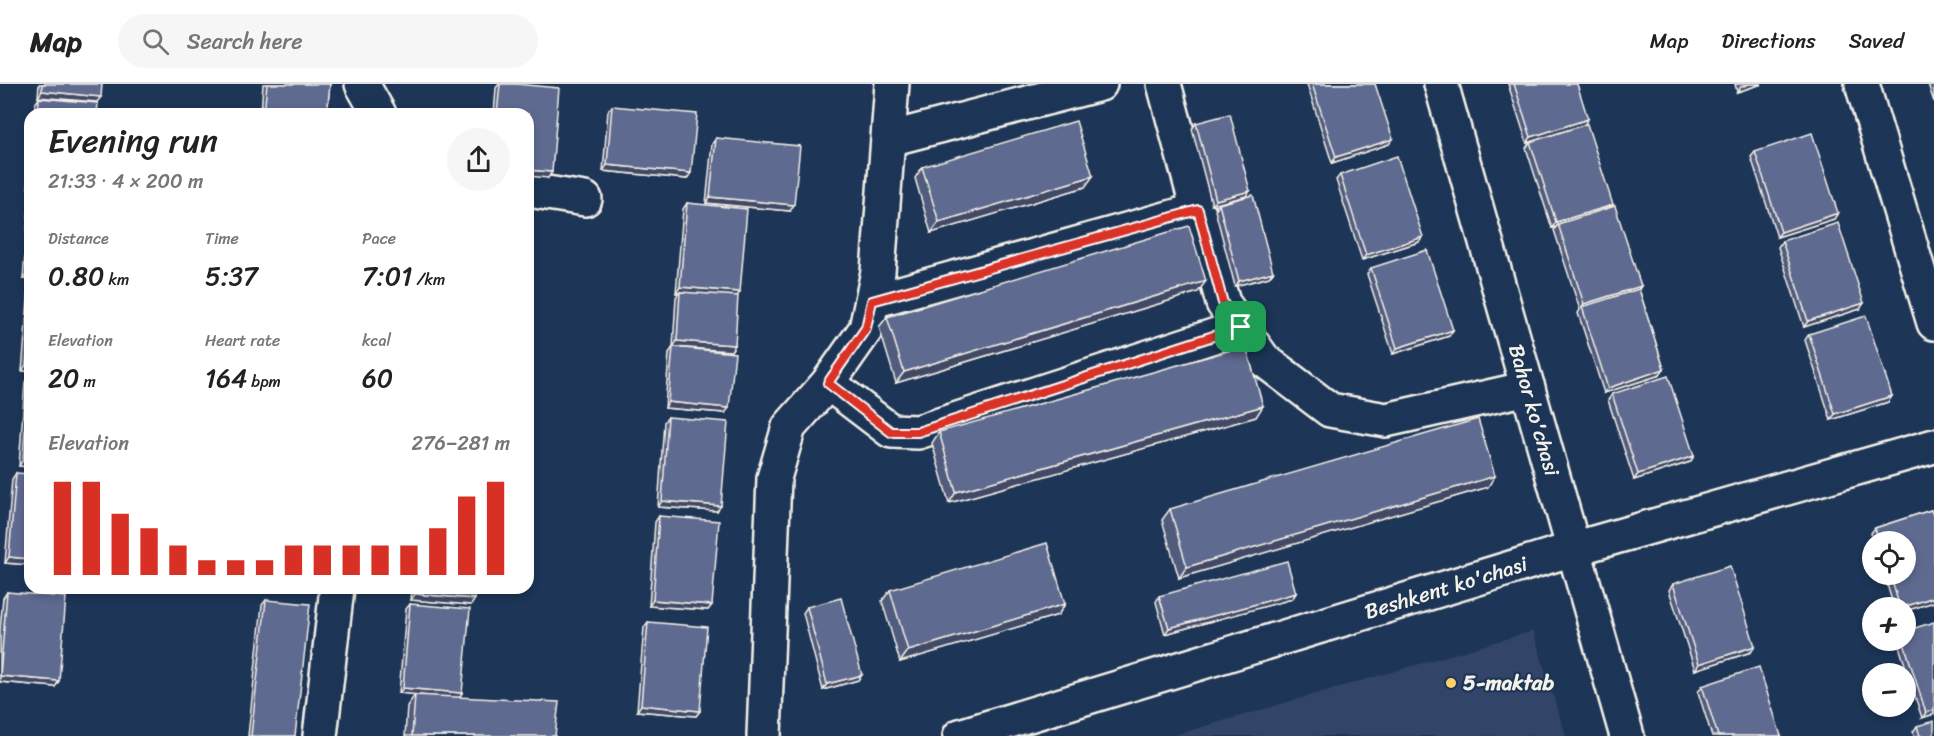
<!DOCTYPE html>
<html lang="en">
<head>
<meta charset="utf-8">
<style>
	:root { --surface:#fff; --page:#f6f6f6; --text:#222; --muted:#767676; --line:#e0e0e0; --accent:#d93025 }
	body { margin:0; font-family:Sriracha,sans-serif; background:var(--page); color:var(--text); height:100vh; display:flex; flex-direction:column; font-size:22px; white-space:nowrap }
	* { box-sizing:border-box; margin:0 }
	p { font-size:20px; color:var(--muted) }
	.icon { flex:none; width:33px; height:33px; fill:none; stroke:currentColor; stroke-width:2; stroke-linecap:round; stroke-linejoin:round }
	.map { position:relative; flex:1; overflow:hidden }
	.sheet { position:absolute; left:24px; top:24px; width:510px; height:486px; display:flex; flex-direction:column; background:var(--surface); border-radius:18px; box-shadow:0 3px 9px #0003 }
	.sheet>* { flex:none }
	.controls { position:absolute; left:1862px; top:447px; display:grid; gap:12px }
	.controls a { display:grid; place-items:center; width:54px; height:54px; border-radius:50%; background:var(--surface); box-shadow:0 3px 9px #0003; font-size:30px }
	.pin { position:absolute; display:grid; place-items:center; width:51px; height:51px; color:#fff; margin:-26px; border-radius:12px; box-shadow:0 3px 9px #0006 }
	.round { display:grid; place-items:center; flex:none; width:63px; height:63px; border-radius:32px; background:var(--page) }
	.headline { display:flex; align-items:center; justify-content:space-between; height:102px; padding:0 24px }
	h1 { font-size:33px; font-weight:600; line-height:45px }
	.metrics { display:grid; grid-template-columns:repeat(3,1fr); gap:9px; height:102px; padding:6px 24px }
	.metrics div { display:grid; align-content:center }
	.metrics b { font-size:26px; font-weight:600 }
	.metrics small { font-size:16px; font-weight:400 }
	.metrics p { font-size:16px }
	.chart { height:168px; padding:12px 24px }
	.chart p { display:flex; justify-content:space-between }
	.chart svg { width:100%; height:108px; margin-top:6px; stroke:var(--accent); stroke-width:6 }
	header { display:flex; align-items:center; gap:36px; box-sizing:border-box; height:84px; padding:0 30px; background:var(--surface); border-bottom:2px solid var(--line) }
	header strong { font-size:28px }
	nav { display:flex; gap:33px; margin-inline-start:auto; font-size:21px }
	.search { width:420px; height:54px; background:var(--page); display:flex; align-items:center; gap:15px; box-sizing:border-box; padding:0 21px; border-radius:33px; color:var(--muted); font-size:22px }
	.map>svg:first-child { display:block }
	.built { fill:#304568 }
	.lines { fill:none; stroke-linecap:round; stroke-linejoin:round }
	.minor-casing { stroke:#f4f1e8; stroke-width:38 }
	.minor { stroke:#1d3557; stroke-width:33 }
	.wall { fill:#515b7d; stroke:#f4f1e8; stroke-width:1.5 }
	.shaded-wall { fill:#424a66; stroke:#f4f1e8; stroke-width:1.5 }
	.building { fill:#5e6a91; stroke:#f4f1e8; stroke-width:1.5 }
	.route-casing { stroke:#fff; stroke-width:12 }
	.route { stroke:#d93025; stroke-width:8 }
	.poi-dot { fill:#ffd166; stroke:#1d3557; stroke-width:2 }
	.labels { text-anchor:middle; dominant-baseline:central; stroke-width:4.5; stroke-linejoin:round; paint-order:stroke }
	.street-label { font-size:21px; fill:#f4f1e8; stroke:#1d3557 }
	.poi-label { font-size:21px; font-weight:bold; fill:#f4f1e8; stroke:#1d3557; text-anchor:start }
</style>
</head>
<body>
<header>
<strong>Map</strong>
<div class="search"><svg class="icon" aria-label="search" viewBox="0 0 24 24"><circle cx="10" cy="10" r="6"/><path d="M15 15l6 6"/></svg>Search here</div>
<nav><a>Map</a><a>Directions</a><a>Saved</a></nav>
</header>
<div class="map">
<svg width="1934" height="652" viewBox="0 0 1934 652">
	<rect width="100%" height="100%" fill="#1d3557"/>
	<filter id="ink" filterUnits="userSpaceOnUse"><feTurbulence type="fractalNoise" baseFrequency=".0167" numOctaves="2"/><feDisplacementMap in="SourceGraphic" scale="12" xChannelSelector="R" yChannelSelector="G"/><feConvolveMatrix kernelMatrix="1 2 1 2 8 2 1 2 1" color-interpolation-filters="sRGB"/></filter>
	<g filter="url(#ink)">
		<polygon class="built" points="1533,547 1566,652 1171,652"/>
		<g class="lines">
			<g class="minor-casing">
				<g id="minor">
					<polyline points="362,0 379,30"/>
					<polyline points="1164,0 1223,219 1264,276 1330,326 1386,336 1528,304"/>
					<path id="s1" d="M1441 0 1627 652"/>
					<polyline points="1862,0 1934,239"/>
					<polyline points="889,55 1100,0"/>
					<polyline points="528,106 585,115"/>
					<polyline points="872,217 1198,126"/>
					<polyline points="828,299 891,347 918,348 1241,243"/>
					<polyline points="320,652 337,504"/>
					<polyline points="764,652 774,394 789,343 828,299 866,245 878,188 892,0"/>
					<path id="s2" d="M960 652 1573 465 1934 362"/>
				</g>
			</g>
			<use href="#minor" class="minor"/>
		</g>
		<g class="wall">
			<polygon points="39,0 102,0 97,18 38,13"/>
			<polygon points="263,0 330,0 327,30 261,30"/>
			<polygon points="499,0 516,0 552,88 548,94 528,30 494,30 496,4"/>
			<polygon points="1307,0 1375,0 1389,60 1332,79"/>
			<polygon points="1508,0 1577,0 1584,41 1527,59"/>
			<polygon points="1735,0 1762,0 1737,8"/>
			<polygon points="1928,0 1934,0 1934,18"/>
			<polygon points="39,14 97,30 34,30 35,20"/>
			<polygon points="612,22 687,95 603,87 608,27"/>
			<polygon points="1196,39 1250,107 1246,112 1212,121 1192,45"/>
			<polygon points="716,54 790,127 706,119 712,60"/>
			<polygon points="1530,58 1613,121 1611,124 1641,202 1639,205 1664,285 1660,291 1604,309 1578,229 1580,226 1554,146 1556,143 1552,144 1526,64"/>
			<polygon points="1755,68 1834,135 1777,153 1751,73"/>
			<polygon points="30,80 30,104 28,104"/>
			<polygon points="922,83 1085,103 931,149 915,94"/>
			<polygon points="1340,91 1423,153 1419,158 1362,176 1336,96"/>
			<polygon points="30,111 30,196 23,195"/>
			<polygon points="687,119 737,212 735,261 731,267 673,263 676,213 679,209 676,209 683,125"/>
			<polygon points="1219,120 1273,188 1269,193 1235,202 1215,126"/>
			<polygon points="1782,157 1860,225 1804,243 1778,163"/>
			<polygon points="1371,184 1453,246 1449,252 1393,270 1367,190"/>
			<polygon points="30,201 30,287 22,287 29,203"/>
			<polygon points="1198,208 896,299 879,243 887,233"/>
			<polygon points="1809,250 1892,312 1888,318 1831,336 1805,256"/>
			<polygon points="673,263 725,329 665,324 669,269"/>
			<polygon points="29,292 30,383 19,382 25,298"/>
			<polygon points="1612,310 1694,372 1690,378 1634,396 1608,316"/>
			<polygon points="668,333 717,427 658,423 664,338"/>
			<polygon points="1256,333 949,419 932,359 939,348"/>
			<polygon points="16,389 30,481 5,479 12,395"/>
			<polygon points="1488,403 1179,494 1162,436 1170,425"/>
			<polygon points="1931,426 1934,434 1934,518 1905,527 1905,524 1894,524 1884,490 1905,490 1905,458 1873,458 1871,449 1875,444"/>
			<polygon points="659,432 712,521 708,526 649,522 655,438"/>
			<polygon points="1673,500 1755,562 1751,568 1695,586 1669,506"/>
			<polygon points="412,504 475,504 475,515 471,521 411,516"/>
			<polygon points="890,506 1065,520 1058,531 900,578 882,517"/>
			<polygon points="7,508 59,597 55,603 0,598 0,545 3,514"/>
			<polygon points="1296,509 1292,515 1165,550 1156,518 1159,512"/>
			<polygon points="266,516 295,652 248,652 262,521"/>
			<polygon points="410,520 462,609 459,613 555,652 405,652 407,622 415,611 427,612 399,609 406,525"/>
			<polygon points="807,523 858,596 823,606 803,529"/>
			<polygon points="648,538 700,627 696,632 637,627 644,543"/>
			<polygon points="1897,556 1905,556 1934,630 1922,634"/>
			<polygon points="1702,602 1781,652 1712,652 1698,608"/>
			<polygon points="1917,642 1934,652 1914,652 1913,648"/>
		</g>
		<g class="shaded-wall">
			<polygon points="1749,0 1762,0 1737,8 1741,3"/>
			<polygon points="42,7 101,13 97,18 38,13"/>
			<polygon points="1588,35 1584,41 1527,59 1531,53"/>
			<polygon points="1393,55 1389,60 1332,79 1336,73"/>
			<polygon points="607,81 691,89 687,95 603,87"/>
			<polygon points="528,86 552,88 548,94 528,92"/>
			<polygon points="1093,92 1085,103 931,149 939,138"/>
			<polygon points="1250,107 1246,112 1212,121 1216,116"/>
			<polygon points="710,113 794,121 790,127 706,119"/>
			<polygon points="1613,121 1609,126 1558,140 1556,143 1552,144 1556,138"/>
			<polygon points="1838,129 1834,135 1777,153 1781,148"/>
			<polygon points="1423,153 1419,158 1362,176 1366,171"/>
			<polygon points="1273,188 1269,193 1235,202 1239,197"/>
			<polygon points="27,190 30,190 30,196 23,195"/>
			<polygon points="1206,197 1198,208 896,299 904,288"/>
			<polygon points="1641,202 1637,208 1582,224 1584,220"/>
			<polygon points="680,203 740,208 736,214 680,208 679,209 676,209"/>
			<polygon points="1864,219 1860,225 1804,243 1808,237"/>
			<polygon points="1453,246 1449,252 1393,270 1397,264"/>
			<polygon points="677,257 735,261 731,267 673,263"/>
			<polygon points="26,281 30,281 30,287 22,287"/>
			<polygon points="1664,285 1660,291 1604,309 1608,304"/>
			<polygon points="1892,312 1888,318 1831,336 1835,330"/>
			<polygon points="668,318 729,324 725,329 665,324"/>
			<polygon points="1263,322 1256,333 949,419 956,408"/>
			<polygon points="1694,372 1690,378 1634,396 1638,390"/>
			<polygon points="23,376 30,377 30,383 19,382"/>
			<polygon points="1495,392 1488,403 1179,494 1187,483"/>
			<polygon points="662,417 721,422 717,427 658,423"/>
			<polygon points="9,473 30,475 30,481 5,479"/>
			<polygon points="1296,509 1292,515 1165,550 1169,544"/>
			<polygon points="415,510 475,515 471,521 411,516"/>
			<polygon points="1934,513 1934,518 1905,527 1905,524 1901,524"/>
			<polygon points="653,516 712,521 708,526 649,522"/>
			<polygon points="1065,520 1058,531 900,578 908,567"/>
			<polygon points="1755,562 1751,568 1695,586 1699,580"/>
			<polygon points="862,591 858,596 823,606 827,600"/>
			<polygon points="0,592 59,597 55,603 0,598"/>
			<polygon points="403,604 462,609 459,615 399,609"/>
			<polygon points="641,621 700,627 696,632 637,627"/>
			<polygon points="1934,626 1934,630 1922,634 1926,629"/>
		</g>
		<g class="building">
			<polygon points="42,0 102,0 101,13 42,7"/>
			<polygon points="267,0 330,0 327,30 264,30"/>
			<polygon points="500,0 516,0 559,4 552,88 528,86 528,30 497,30"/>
			<polygon points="1312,0 1375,0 1393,55 1336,73"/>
			<polygon points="1514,0 1577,0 1588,35 1531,53"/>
			<polygon points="39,14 98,19 97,30 38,30"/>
			<polygon points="612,22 697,30 691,89 607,81"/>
			<polygon points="1230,30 1250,107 1216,116 1196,39"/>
			<polygon points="1076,37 1093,92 939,138 922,83"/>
			<polygon points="1587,40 1613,121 1556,138 1530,58"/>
			<polygon points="1812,49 1838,129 1781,148 1755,68"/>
			<polygon points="716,54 800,62 794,121 710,113"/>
			<polygon points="1397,72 1423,153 1366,171 1340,91"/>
			<polygon points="1253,111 1273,188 1239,197 1219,120"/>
			<polygon points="687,119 747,125 740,208 680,203"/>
			<polygon points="1615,122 1641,202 1584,220 1558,140"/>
			<polygon points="1838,139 1864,219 1808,237 1782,157"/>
			<polygon points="1189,142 1206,197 904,288 887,233"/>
			<polygon points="30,149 30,190 27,190"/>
			<polygon points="1427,166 1453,246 1397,264 1371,184"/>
			<polygon points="1639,205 1664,285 1608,304 1582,223"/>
			<polygon points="680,208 738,212 735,261 677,257"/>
			<polygon points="30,229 30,281 26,281"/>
			<polygon points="1866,232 1892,312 1835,330 1809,250"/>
			<polygon points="1246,262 1263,322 956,408 939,348"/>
			<polygon points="673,263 735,269 729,324 668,318"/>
			<polygon points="29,292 30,292 30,377 23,376"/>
			<polygon points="1668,292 1694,372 1638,390 1612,310"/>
			<polygon points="668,333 728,338 721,422 662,417"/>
			<polygon points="1478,335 1495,392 1187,483 1170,425"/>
			<polygon points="16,389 30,390 30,475 9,473"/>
			<polygon points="1931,426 1934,434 1934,513 1900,524 1890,490 1905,490 1905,458 1879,458 1875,444"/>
			<polygon points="659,432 719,437 712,521 653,516"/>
			<polygon points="1047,459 1065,520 908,567 890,506"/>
			<polygon points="1287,477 1296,509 1169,544 1159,512"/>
			<polygon points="1730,482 1755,562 1699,580 1673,500"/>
			<polygon points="416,504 475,504 475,515 415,510"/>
			<polygon points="7,508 66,513 59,597 0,592"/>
			<polygon points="841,514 862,591 827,600 807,523"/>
			<polygon points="266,516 310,520 295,652 251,652"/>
			<polygon points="410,520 470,525 462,609 403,604"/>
			<polygon points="648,538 707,543 700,627 641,621"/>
			<polygon points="1934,538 1934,626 1926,629 1903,556 1905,556 1905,547"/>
			<polygon points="1759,583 1781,652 1718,652 1702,602"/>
			<polygon points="415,611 559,618 555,652 412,652"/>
			<polygon points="1934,637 1934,652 1920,652 1917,642"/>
		</g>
	</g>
	<g class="lines" filter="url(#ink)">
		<g class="route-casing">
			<polygon id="route" points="1198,126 1223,219 1241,243 918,348 891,348 828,299 866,244 872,217"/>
		</g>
		<use href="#route" class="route"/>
	</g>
	<circle class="poi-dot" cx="1451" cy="599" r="6"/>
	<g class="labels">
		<g class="street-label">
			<text stroke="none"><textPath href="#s1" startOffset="339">Bahor ko'chasi</textPath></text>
			<text stroke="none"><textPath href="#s2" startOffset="508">Beshkent ko'chasi</textPath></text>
		</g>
		<g class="poi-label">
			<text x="1463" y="599">5-maktab</text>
		</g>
	</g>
</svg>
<div class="controls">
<a><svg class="icon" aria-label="locate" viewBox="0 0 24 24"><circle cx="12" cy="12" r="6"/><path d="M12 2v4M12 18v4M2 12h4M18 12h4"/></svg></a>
<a>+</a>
<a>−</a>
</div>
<div class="pin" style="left:1241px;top:243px;background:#1e9e55"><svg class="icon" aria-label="arrive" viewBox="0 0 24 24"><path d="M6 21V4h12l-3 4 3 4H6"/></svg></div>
<section class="sheet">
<div class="headline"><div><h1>Evening run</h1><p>21:33 · 4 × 200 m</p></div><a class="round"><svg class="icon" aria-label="share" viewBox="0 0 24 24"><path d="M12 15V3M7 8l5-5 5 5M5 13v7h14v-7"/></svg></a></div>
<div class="metrics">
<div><p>Distance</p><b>0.80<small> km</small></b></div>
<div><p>Time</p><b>5:37</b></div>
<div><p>Pace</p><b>7:01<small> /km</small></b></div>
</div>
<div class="metrics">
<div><p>Elevation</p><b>20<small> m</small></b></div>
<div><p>Heart rate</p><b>164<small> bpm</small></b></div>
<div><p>kcal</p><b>60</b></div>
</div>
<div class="chart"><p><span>Elevation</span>276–281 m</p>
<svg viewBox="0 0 160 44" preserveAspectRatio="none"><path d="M5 44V6M15 44V6M25 44V19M35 44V25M45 44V32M55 44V38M65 44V38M75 44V38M85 44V32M95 44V32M105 44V32M115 44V32M125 44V32M135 44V25M145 44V12M155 44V6"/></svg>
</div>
</section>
</div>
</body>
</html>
